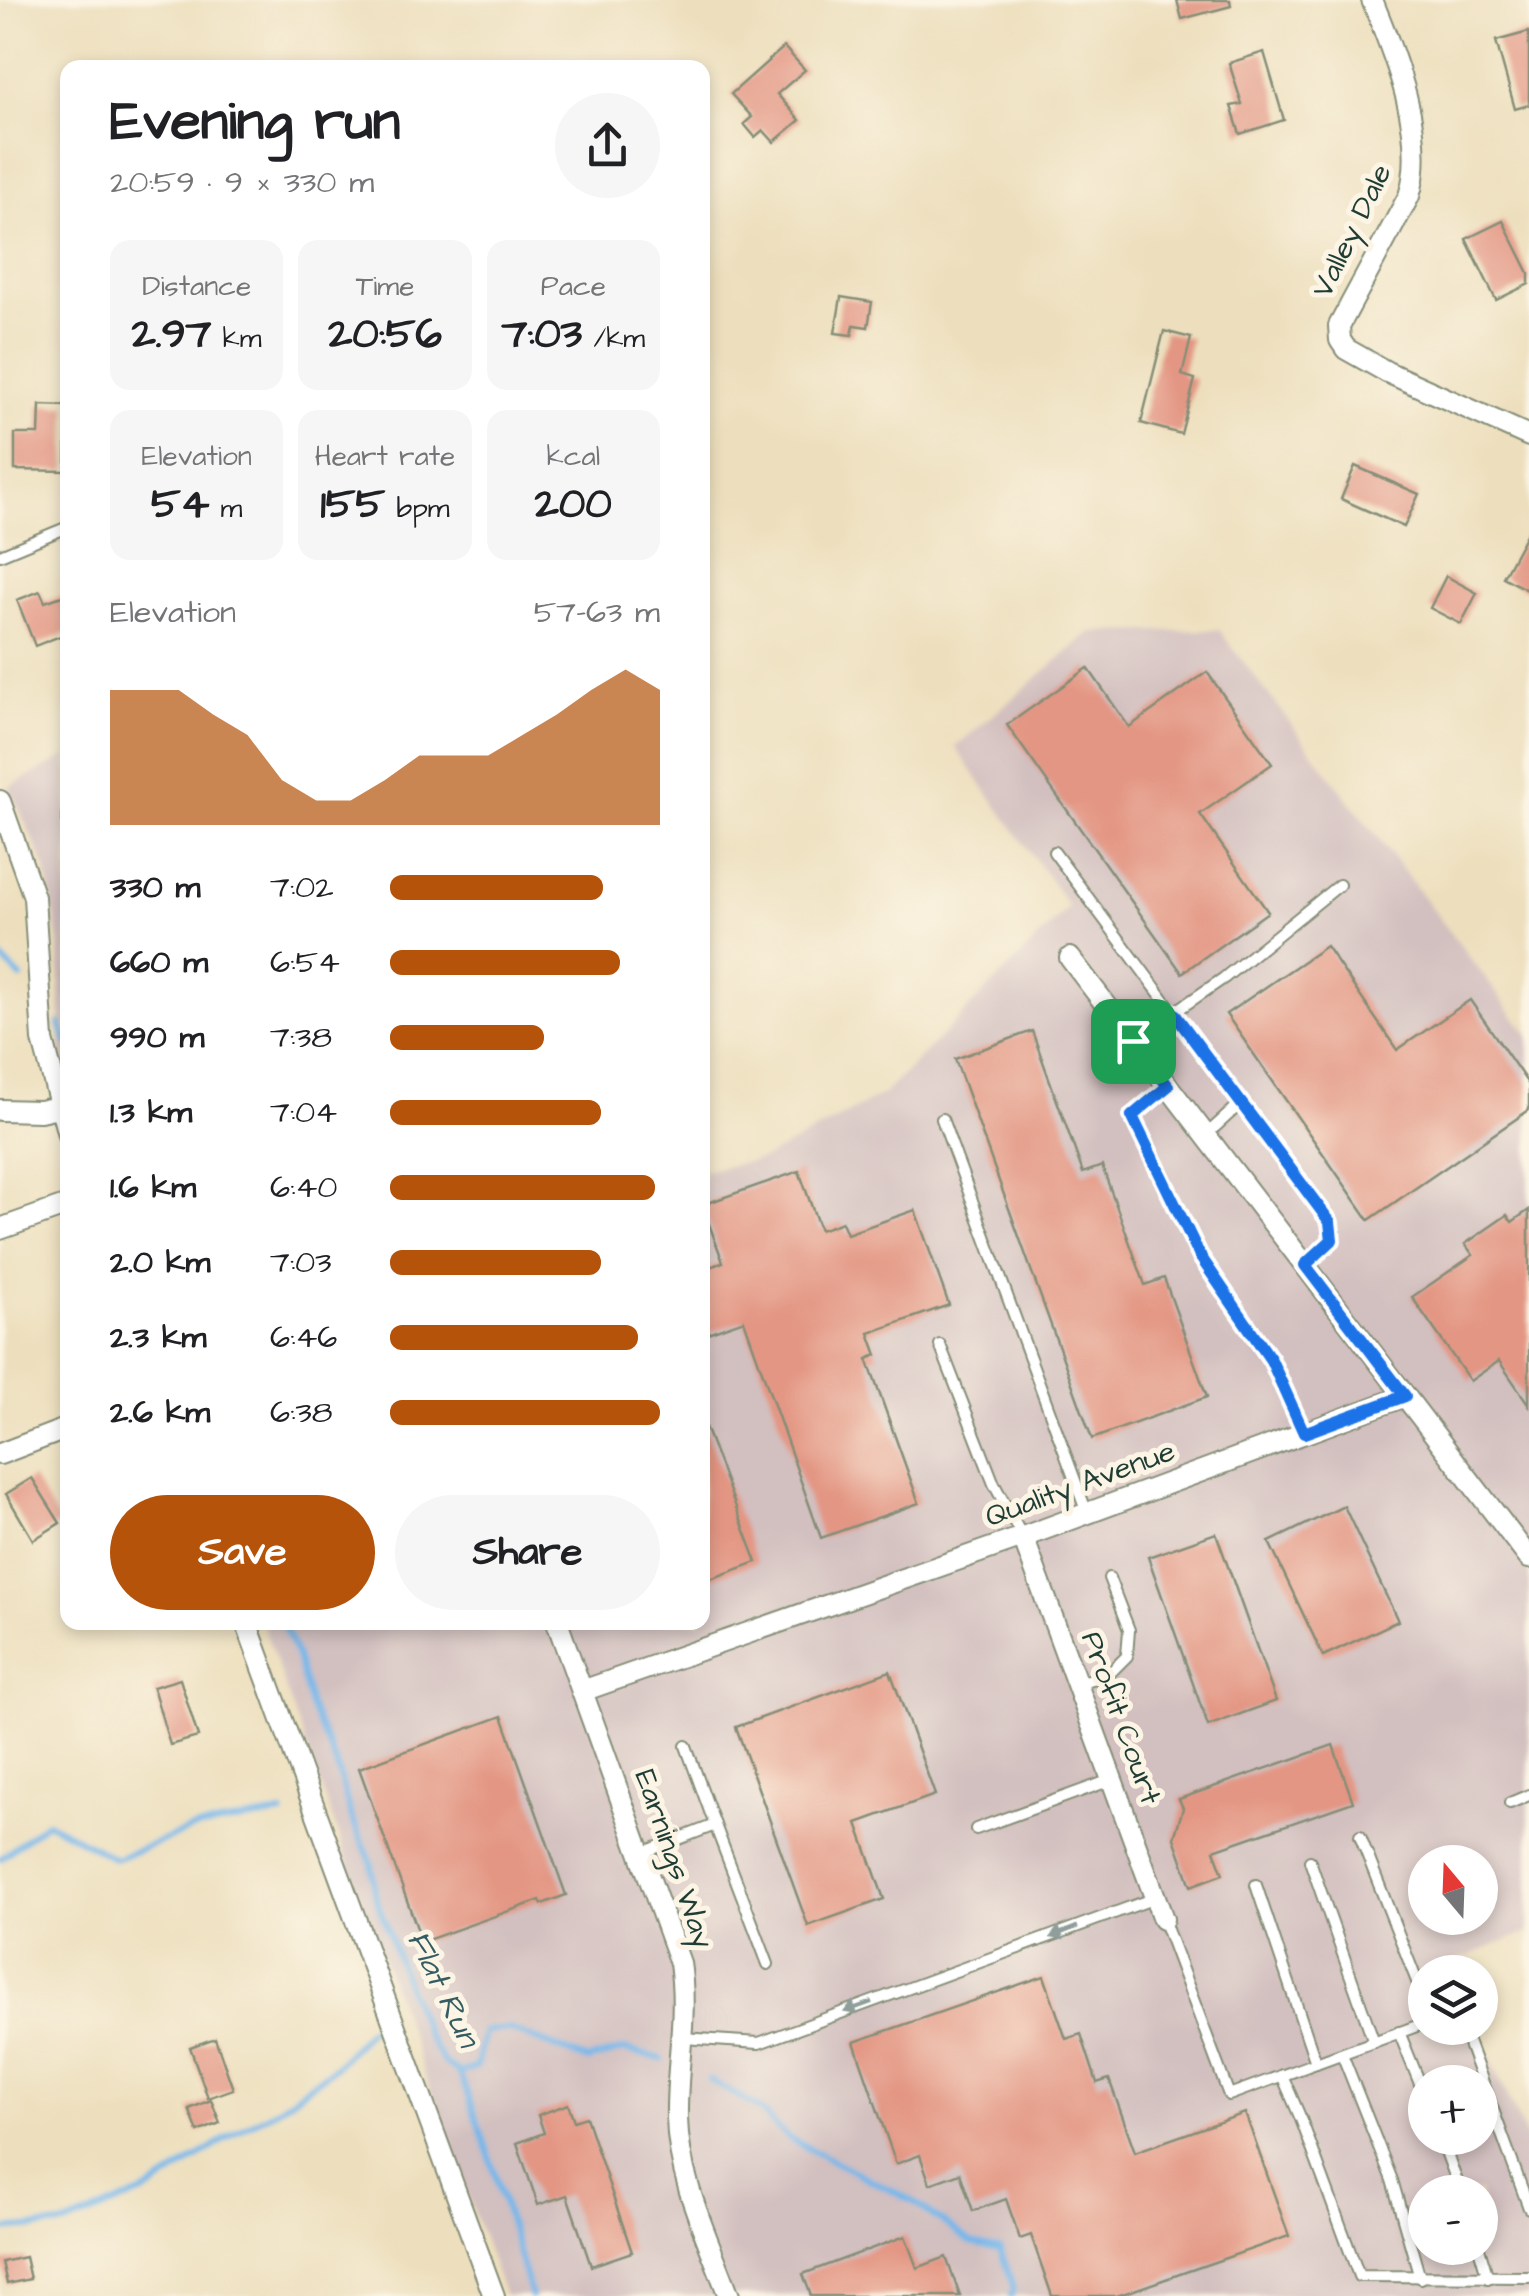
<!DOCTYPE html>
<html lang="en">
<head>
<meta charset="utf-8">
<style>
	:root { --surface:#fff; --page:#f6f6f6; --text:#202124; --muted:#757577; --accent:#b45309 }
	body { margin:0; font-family:"Architects Daughter",sans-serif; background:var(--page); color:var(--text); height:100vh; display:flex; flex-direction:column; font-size:38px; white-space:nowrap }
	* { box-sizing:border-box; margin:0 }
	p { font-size:32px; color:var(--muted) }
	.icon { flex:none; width:55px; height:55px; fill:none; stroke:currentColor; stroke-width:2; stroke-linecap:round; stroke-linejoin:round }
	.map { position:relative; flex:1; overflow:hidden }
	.side { position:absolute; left:60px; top:60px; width:650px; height:1570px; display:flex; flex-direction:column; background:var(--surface); border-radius:20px; box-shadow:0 5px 15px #0003 }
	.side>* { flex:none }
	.needle { width:65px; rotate:341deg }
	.fabs { position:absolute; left:1408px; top:1845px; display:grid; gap:20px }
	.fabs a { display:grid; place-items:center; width:90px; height:90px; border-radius:50%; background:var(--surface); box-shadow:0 5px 15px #0003; font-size:50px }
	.pin { position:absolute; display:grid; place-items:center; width:85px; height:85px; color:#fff; margin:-42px; border-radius:20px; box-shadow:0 5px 15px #0006 }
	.round { display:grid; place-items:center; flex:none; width:105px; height:105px; border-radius:52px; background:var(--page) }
	.summary { display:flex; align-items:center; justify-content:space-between; height:170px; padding:0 50px }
	h1 { font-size:55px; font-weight:800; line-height:75px }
	.figures { display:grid; grid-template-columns:repeat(3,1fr); gap:15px; height:170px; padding:10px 50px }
	.figures div { display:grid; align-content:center; border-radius:20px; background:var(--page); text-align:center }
	.figures b { font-size:42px; font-weight:800 }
	.figures small { font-size:28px; font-weight:400 }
	.figures p { font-size:28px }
	.chart { height:280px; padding:20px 50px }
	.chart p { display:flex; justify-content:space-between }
	.chart svg { width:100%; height:180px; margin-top:10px; fill:var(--accent); opacity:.7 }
	.action { display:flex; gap:20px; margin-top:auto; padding:20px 50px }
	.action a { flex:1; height:115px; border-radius:60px; background:var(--accent); color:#fff; font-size:40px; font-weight:800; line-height:115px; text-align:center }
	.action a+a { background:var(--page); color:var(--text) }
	ul { padding:0 50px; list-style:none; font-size:32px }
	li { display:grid; grid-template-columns:160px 120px 1fr; align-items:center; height:75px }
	li i { height:25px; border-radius:12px; background:var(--accent) }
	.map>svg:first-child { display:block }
	.industrial { fill:#d2bfbf; fill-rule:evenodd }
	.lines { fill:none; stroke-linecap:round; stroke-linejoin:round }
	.stream { stroke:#76b7ea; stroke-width:6 }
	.building { fill:#e39683 }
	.lane-casing { stroke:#868e78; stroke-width:14 }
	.street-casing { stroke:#868e78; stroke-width:24 }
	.lane { stroke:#fff; stroke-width:10 }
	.street { stroke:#fff; stroke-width:20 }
	.oneway { fill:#8f9e9a }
	.route-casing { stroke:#fff; stroke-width:20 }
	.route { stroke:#1a73e8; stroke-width:12 }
	.labels { text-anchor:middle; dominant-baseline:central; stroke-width:10; stroke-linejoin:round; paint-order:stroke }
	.street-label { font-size:30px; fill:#1f3d34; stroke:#fcf5e5 }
	.water-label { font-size:32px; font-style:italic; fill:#355c62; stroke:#fcf5e5 }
</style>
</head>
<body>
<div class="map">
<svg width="1529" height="2296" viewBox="0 0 1529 2296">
	<rect width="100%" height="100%" fill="#fcf5e5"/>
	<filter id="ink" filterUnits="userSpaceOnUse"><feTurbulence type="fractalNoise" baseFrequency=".01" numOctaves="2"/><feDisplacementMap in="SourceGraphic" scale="20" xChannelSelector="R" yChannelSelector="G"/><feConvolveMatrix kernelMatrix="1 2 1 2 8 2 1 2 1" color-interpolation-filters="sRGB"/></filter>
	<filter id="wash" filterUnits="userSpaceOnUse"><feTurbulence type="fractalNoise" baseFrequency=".0048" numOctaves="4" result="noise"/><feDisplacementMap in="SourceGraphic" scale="40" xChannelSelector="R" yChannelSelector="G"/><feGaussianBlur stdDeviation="2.25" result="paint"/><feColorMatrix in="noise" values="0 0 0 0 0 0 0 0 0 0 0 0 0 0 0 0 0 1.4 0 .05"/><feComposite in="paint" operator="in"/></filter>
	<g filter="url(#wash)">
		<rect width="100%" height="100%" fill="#eddfbd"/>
		<g class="industrial">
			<path d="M1219 630 1529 1035V1932L1450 1963 1453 1972H1425V2028H1477L1529 2143V2296H504L262 1623 702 1622 703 1171 763 1159 884 1094 1069 907 955 747 1091 632ZM1425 1862H1480V1918H1425ZM1425 2082H1480V2138H1425ZM1425 2192H1480V2248H1425Z"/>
			<polygon points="67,756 67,1084 62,1069 59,942 46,868 9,787"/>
		</g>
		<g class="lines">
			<g class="stream">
				<polyline points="0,957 21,978"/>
				<polyline points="59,1023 68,1044"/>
				<polyline points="282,1622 297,1657 310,1706 336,1764 351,1816 372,1864 375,1895 409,1990 426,2033 443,2062 460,2073 476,2067 484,2031 509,2029 588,2060 624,2050 662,2059"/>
				<polyline points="0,1859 47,1822 115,1859 195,1828 283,1814"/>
				<polyline points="460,2074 487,2148 531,2296"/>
				<polyline points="710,2080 758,2108 788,2138 914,2202 971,2243 1000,2249 1014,2288 1011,2296"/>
				<polyline points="0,2230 65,2225 148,2191 233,2134 279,2108 335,2067 372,2027"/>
			</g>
		</g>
		<g id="blocks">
			<g class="building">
				<polygon points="1177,0 1230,0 1231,6 1182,19"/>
				<polygon points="1529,32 1529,105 1515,109 1496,41"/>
				<polygon points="784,47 805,70 777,94 800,120 774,142 763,130 755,137 744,124 752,117 731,94"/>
				<polygon points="1264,52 1284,120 1240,134 1231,106 1242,104 1229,63"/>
				<polygon points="1503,221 1529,273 1529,284 1496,300 1466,239"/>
				<polygon points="841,297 872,302 868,327 854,325 852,335 835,333"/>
				<polygon points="1164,331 1191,338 1182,375 1195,379 1181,434 1141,423"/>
				<polygon points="40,405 67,406 66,471 15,470 15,434 39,434"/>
				<polygon points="1355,466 1419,494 1404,527 1341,499"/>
				<polygon points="1529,529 1529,591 1503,577"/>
				<polygon points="1446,576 1477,593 1461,624 1430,608"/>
				<polygon points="40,591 45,602 68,594 68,633 35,646 17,600"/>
				<polygon points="1088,668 1129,727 1207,672 1272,764 1200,814 1268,912 1182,973 1007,725"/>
				<polygon points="1326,946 1397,1050 1470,1000 1529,1085 1529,1110 1369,1220 1226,1014"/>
				<polygon points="1032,1031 1083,1173 1102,1166 1145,1285 1164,1278 1207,1397 1092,1439 955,1059"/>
				<polygon points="799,1171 820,1230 842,1222 847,1234 915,1210 949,1305 869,1333 877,1355 867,1359 919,1503 821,1538 744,1320 702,1335 702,1270 723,1262 702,1205"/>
				<polygon points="1529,1210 1529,1405 1499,1361 1470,1381 1412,1297 1473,1255 1465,1244 1507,1215 1512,1222"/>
				<polygon points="702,1419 757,1562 702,1582"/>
				<polygon points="32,1478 60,1523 33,1540 6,1494"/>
				<polygon points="1344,1506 1398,1621 1323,1656 1269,1542"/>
				<polygon points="1216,1533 1276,1701 1208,1726 1148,1557"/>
				<polygon points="890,1671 935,1795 857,1823 884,1899 808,1926 736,1727"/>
				<polygon points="180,1679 198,1737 170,1745 153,1687"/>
				<polygon points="502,1716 566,1895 542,1904 540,1900 422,1942 359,1768"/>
				<polygon points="1333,1745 1353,1802 1214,1850 1223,1874 1191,1886 1174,1838 1183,1808 1179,1799"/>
				<polygon points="1044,1976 1066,2039 1081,2034 1097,2083 1109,2079 1135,2152 1245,2113 1289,2236 1117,2296 1052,2296 1031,2235 1020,2239 1006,2199 973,2211 960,2173 930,2184 920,2155 896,2164 854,2042"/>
				<polygon points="215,2038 233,2089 208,2098 190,2047"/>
				<polygon points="211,2100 220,2123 198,2132 189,2109"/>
				<polygon points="568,2104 574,2121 586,2117 632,2252 591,2266 567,2195 538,2205 517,2143 544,2133 538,2115"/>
				<polygon points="905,2236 917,2268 946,2257 960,2296 811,2296 803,2274"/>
				<polygon points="25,2257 30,2279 7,2284 2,2262"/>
			</g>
		</g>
	</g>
	<g filter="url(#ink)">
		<use href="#blocks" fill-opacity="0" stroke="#868e78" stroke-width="2.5"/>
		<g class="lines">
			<g class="lane-casing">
				<g id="lane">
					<polyline points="0,555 68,527"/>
					<polyline points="68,815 68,840"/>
					<polyline points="1054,852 1330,1222 1332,1240 1306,1265"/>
					<polyline points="1134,1040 1224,978 1339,885"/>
					<polyline points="1168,1086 1132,1116 1200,1256 1271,1360 1304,1433"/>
					<polyline points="942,1119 1087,1513"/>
					<polyline points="1206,1135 1241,1103"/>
					<polyline points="940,1345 994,1484 1022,1536"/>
					<polyline points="1077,1683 1108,1675 1127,1656 1129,1630 1109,1578"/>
					<polyline points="686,1746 715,1825"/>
					<polyline points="1510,1803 1529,1795"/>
					<polyline points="976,1829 1111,1780"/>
					<polyline points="1360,1836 1425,2002"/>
					<polyline points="642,1853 715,1825 768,1964"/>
					<polyline points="1310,1861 1374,2042"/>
					<polyline points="1256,1885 1316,2063"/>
					<polyline points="1163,1919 1229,2095 1425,2023"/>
					<polyline points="1463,2028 1529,2208"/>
					<polyline points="1399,2032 1425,2096"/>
					<polyline points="683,2038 759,2043 1155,1898"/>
					<polyline points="1342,2054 1392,2180 1420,2278"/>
					<polyline points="1282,2075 1301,2119 1359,2276 1529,2277"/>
					<polyline points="1441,2138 1461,2192"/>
					<polyline points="1479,2248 1488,2278"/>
				</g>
			</g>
			<g class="street-casing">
				<g id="street">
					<path d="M1372 0C1395 56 1428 137 1409 196L1339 326 1340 340 1346 349 1387 372 1529 436"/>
					<polyline points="0,801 34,897 43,1040 68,1135"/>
					<polyline points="1070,958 1529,1558"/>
					<polyline points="0,1110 40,1111 58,1107"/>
					<polyline points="0,1229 68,1205"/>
					<polyline points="0,1454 68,1428"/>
					<polyline points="1023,1537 1163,1919"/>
					<polyline points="246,1622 494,2296"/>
					<path d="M557 1622 680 1963C688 2016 676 2065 677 2118 678 2179 708 2239 729 2296"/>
					<polyline points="582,1691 1023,1537 1405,1396"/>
				</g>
			</g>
			<use href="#lane" class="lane"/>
			<use href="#street" class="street"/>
		</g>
		<defs><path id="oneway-solid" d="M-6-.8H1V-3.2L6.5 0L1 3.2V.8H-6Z" transform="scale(2.5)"/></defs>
		<g class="oneway">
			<use href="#oneway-solid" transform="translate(1064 1932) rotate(158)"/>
			<use href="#oneway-solid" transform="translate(858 2007) rotate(160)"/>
		</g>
	</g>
	<g class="lines" filter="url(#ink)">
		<g class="route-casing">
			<polygon id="route" points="1173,1012 1330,1222 1332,1240 1305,1265 1405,1396 1304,1433 1271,1360 1200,1256 1132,1116 1168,1086 1133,1041"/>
		</g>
		<use href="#route" class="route"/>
	</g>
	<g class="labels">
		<g class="street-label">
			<text transform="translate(1352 231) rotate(-64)">Valley Dale</text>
			<text transform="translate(1080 1484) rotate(-20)">Quality Avenue</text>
			<text transform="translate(1121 1718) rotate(70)">Profit Court</text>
			<text transform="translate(674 1859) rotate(71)">Earnings Way</text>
		</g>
		<g class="water-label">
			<text transform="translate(443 1989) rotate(64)">Flat Run</text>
		</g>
	</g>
</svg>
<div class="fabs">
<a><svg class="needle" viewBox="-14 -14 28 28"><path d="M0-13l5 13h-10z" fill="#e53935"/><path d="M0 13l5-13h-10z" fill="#757577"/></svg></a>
<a><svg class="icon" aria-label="layers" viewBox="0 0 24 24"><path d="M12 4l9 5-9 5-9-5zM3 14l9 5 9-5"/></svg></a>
<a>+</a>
<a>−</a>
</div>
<div class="pin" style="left:1133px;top:1041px;background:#1e9e55"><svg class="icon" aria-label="arrive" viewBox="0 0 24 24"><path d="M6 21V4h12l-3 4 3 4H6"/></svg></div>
<section class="side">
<div class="summary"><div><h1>Evening run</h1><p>20:59 · 9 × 330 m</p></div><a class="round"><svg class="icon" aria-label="share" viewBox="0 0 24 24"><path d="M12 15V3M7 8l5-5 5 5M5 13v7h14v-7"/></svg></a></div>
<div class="figures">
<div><p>Distance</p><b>2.97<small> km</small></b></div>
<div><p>Time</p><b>20:56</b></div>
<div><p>Pace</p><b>7:03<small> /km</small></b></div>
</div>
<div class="figures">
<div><p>Elevation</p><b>54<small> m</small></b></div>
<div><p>Heart rate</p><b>155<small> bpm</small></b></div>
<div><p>kcal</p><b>200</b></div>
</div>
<div class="chart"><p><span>Elevation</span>57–63 m</p>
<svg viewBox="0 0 160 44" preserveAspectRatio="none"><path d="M0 44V11L10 11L20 11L30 17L40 22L50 33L60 38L70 38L80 33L90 27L100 27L110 27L120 22L130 17L140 11L150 6L160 11V44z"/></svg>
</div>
<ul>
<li><b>330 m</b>7:02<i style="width:79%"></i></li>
<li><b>660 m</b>6:54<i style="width:85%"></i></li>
<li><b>990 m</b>7:38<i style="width:57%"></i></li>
<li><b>1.3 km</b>7:04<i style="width:78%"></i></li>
<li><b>1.6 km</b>6:40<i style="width:98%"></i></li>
<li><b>2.0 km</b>7:03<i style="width:78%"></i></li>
<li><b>2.3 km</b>6:46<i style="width:92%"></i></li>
<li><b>2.6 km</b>6:38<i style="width:100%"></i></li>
</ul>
<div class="action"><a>Save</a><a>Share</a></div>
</section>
</div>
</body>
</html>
